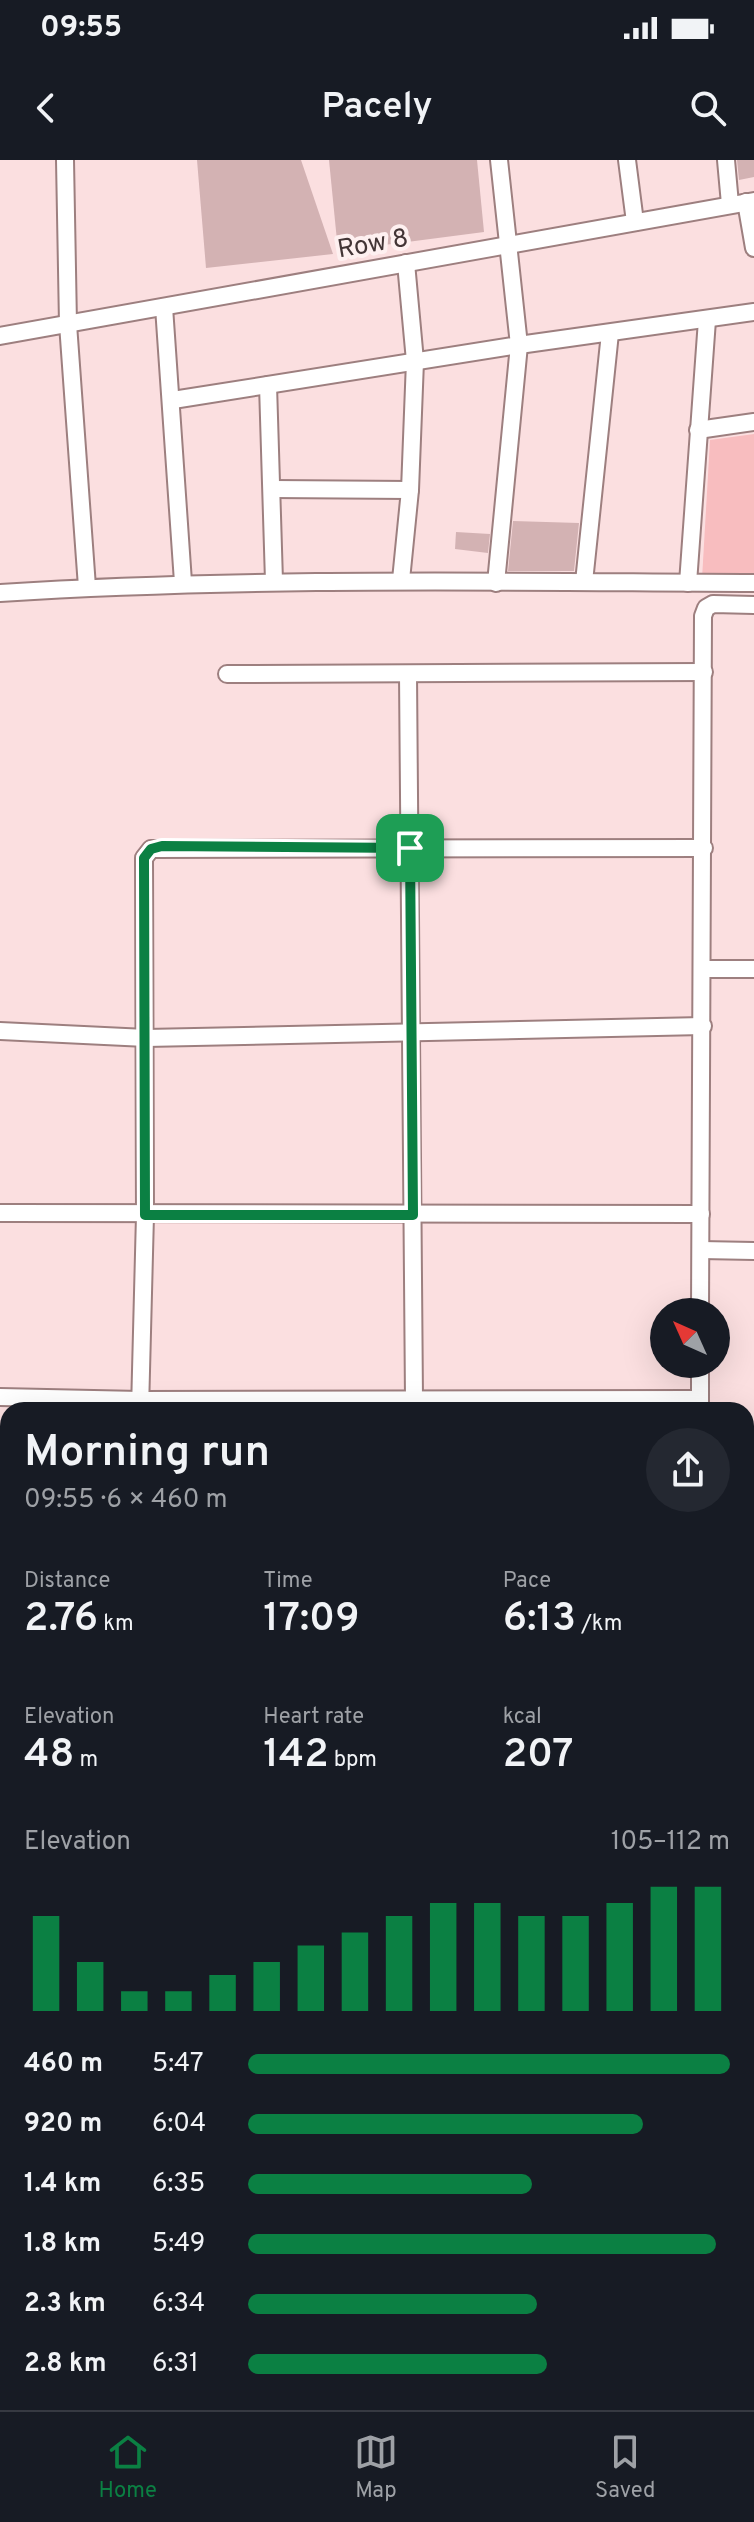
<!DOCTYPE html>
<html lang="en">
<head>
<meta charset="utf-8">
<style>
	:root { --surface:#171b24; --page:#242831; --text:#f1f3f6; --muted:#9ea1a6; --line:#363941; --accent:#0b8043 }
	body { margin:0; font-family:Overpass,sans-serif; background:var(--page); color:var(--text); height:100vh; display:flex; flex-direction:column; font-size:30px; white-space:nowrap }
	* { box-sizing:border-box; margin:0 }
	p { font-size:26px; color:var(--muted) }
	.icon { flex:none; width:44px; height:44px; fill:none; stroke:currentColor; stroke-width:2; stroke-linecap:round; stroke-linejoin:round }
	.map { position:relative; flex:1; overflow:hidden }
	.sheet { position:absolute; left:0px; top:1242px; width:754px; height:1008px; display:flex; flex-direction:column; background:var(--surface); border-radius:24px 24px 0 0; box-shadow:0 8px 32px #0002 }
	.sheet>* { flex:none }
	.needle { width:52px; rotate:315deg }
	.buttons { position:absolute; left:650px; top:1138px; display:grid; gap:16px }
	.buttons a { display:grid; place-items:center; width:80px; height:80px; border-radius:50%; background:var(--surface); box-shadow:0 8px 32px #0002; font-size:40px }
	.pin { position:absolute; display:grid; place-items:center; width:68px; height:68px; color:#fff; margin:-34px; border-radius:16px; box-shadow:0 4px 12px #0006 }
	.round { display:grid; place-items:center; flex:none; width:84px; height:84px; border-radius:42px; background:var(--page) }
	.overview { display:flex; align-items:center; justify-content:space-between; height:136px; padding:0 24px }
	h1 { font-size:44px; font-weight:600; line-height:60px }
	.metrics { display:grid; grid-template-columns:repeat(3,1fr); gap:12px; height:136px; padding:8px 24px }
	.metrics div { display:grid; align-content:center }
	.metrics b { font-size:40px; font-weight:600 }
	.metrics small { font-size:22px; font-weight:400 }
	.metrics p { font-size:22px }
	.chart { height:224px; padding:16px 24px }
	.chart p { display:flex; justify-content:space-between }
	.chart svg { width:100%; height:144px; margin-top:8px; stroke:var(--accent); stroke-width:6 }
	ul { padding:0 24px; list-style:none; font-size:26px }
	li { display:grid; grid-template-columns:128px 96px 1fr; align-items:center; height:60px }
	li i { height:20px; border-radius:10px; background:var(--accent) }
	.status { display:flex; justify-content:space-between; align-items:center; height:56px; padding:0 40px; background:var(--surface); direction:ltr }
	.status svg { height:22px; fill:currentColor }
	header { display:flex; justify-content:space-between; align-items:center; height:104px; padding:0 24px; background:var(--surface); font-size:36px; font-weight:600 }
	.tabs { display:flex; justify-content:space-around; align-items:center; height:112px; border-top:2px solid var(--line); background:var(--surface); font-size:22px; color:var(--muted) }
	.tabs a { display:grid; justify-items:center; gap:4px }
	.tabs .active { color:var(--accent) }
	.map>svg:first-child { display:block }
	.green { fill:#f8bdbf }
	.building { fill:#d3b2b3 }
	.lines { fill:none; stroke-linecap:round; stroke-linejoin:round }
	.minor-casing { stroke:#9d7f7f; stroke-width:20 }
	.minor { stroke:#fff; stroke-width:16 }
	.route-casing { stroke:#fff; stroke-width:16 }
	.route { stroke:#0b8043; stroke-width:10 }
	.labels { text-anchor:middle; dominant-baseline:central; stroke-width:8; stroke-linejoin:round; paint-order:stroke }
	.street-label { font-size:26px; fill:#433536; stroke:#fef0f0 }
</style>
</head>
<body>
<div class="status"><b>09:55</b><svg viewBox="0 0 49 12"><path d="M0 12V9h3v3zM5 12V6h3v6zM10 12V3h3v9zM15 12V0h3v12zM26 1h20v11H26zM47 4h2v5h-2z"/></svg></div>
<header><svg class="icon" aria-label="back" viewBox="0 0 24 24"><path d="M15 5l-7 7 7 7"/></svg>Pacely<svg class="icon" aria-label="search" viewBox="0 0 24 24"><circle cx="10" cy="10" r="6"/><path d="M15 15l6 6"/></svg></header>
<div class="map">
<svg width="754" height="2250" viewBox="0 0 754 2250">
	<rect width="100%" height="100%" fill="#fbdfe0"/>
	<polygon class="green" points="754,274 754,419 702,419 710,280"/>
	<g class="building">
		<polygon points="197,0 301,0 333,94 206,108"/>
		<polygon points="329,0 477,0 484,72 338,91"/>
		<polygon points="737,0 754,0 754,17 739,20"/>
		<polygon points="513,361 579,363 574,411 508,411"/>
		<polygon points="456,372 490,374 488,393 455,389"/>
	</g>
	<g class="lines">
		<g class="minor-casing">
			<g id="minor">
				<polyline points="65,0 68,164 87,427"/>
				<polyline points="627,0 635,62"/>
				<polyline points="726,0 730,44"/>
				<polyline points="746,42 754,88"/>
				<polyline points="164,147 183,422"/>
				<polyline points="0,176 754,41"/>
				<polyline points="268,225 274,421"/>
				<polyline points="173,240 519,185 754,152"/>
				<polyline points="698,270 754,262"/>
				<polyline points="273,329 410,330"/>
				<polyline points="401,420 410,330 415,201 406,103"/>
				<polyline points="584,422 610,173"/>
				<polyline points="496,423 519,185 499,0"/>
				<polyline points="688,423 707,160"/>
				<path d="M0 433C251 417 502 422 754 423"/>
				<polyline points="227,514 704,512"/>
				<polyline points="408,514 414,1239"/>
				<polyline points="703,809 754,809"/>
				<polyline points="0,871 146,878 703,866"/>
				<polyline points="0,1053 701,1054"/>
				<polyline points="701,1090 754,1091"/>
				<polyline points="700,1152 703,456 706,448 713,444 754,445"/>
				<polyline points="0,1237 140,1240 700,1239"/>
				<polyline points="140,1250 145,1055 144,698 151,689 704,688"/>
				<polyline points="700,1250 700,1204"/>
				<polyline points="746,1340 754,1340"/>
				<polyline points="746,1368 754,1368"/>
				<polyline points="0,1417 8,1418"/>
				<polyline points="0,1589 8,1589"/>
				<polyline points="746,1592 754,1592"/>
				<polyline points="0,1894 8,1900"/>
				<polyline points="476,2242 476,2250"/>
				<polyline points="715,2242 715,2250"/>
				<polyline points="14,2250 24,2242"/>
				<polyline points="211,2250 212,2242"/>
				<polyline points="598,2250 598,2242"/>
			</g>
		</g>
		<use href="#minor" class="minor"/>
	</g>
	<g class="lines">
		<g class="route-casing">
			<polygon id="route" points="162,686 410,688 413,1055 145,1055 144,698 151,689"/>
		</g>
		<use href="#route" class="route"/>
	</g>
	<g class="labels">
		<g class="street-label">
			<text transform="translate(373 85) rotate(-10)">Row 8</text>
		</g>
	</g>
</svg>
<div class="buttons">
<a><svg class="needle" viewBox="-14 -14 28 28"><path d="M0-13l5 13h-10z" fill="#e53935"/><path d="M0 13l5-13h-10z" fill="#9ea1a6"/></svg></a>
</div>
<div class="pin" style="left:410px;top:688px;background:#1e9e55"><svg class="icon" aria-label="arrive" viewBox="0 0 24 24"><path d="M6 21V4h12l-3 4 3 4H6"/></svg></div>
<section class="sheet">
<div class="overview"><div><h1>Morning run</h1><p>09:55 · 6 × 460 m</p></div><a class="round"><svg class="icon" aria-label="share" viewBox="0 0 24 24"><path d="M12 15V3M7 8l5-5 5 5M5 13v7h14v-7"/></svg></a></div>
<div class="metrics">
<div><p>Distance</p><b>2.76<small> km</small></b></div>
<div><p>Time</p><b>17:09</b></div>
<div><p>Pace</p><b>6:13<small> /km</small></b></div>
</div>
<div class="metrics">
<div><p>Elevation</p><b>48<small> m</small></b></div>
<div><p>Heart rate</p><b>142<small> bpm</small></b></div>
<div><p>kcal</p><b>207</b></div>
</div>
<div class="chart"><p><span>Elevation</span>105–112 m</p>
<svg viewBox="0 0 160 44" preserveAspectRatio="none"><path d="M5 44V15M15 44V29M25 44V38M35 44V38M45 44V33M55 44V29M65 44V24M75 44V20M85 44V15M95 44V11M105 44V11M115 44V15M125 44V15M135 44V11M145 44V6M155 44V6"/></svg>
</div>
<ul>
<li><b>460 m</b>5:47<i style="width:100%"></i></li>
<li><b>920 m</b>6:04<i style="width:82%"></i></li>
<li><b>1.4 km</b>6:35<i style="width:59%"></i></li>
<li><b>1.8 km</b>5:49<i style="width:97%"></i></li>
<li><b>2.3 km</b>6:34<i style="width:60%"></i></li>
<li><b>2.8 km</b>6:31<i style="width:62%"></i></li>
</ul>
</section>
</div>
<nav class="tabs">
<a class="active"><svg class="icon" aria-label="home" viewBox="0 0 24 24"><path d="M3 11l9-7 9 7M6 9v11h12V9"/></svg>Home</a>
<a><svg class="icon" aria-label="map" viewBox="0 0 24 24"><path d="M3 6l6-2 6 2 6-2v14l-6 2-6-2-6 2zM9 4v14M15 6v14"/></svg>Map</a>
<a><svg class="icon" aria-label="saved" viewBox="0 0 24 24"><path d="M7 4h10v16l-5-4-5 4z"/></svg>Saved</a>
</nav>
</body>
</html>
